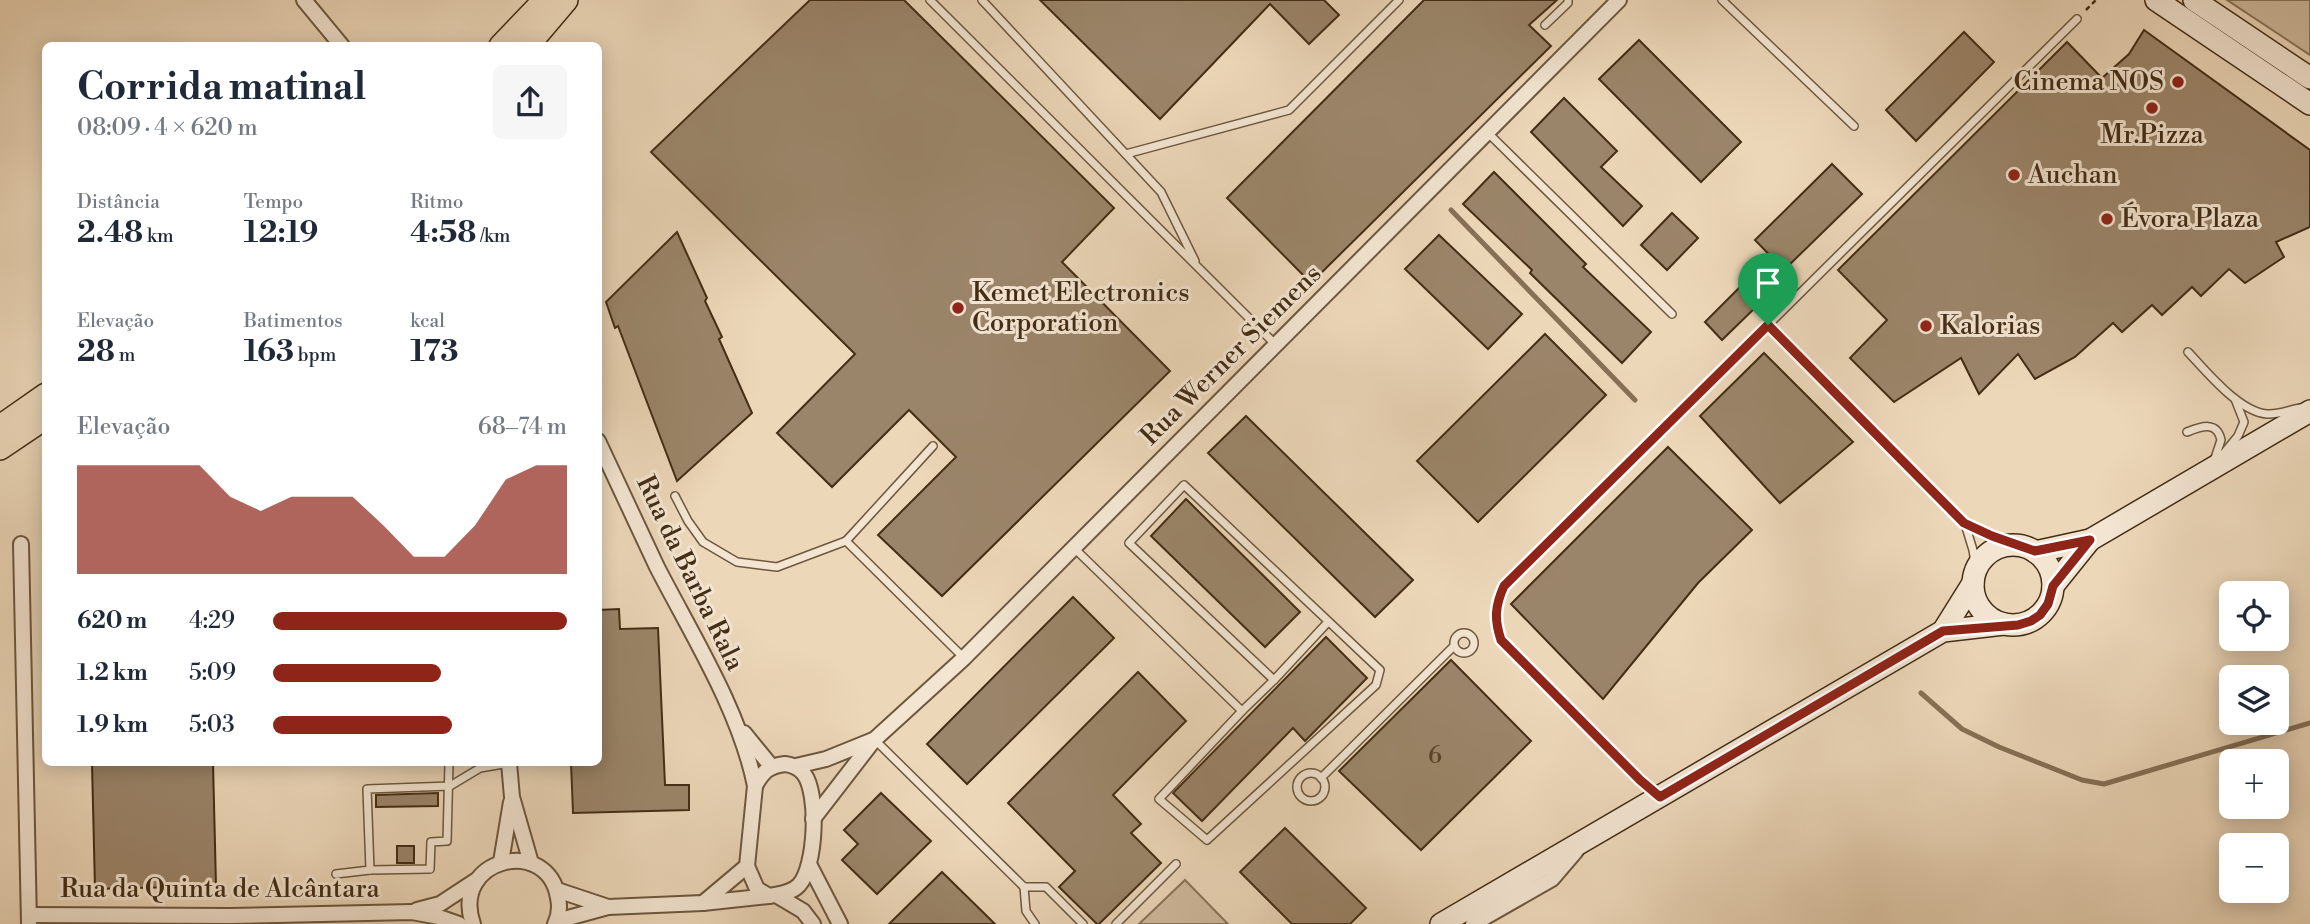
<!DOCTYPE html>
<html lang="pt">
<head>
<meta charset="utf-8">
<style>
	:root { --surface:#fff; --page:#f6f6f7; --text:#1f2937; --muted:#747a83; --accent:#8f2418 }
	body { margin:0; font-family:"Libre Bodoni",serif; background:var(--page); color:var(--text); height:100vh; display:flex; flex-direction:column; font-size:26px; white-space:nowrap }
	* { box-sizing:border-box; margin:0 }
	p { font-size:23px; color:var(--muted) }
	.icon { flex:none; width:38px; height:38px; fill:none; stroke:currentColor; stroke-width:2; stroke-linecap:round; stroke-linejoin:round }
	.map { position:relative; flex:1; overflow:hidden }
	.panel { position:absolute; left:42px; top:42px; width:560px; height:724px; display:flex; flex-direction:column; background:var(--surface); border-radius:10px; box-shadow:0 4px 18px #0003 }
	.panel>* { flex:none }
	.tools { position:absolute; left:2219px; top:581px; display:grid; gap:14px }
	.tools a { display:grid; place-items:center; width:70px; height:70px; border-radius:10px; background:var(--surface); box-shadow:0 4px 18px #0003; font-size:35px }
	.pin { position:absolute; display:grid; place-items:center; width:60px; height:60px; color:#fff; margin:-72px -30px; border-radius:50% 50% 50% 0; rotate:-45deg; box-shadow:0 0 7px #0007 }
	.pin .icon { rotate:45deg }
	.round { display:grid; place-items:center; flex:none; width:74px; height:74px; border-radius:10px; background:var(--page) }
	.head { display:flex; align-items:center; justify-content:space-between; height:119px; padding:0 35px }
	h1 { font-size:38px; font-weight:700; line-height:52px }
	.figures { display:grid; grid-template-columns:repeat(3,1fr); gap:10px; height:119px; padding:7px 35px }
	.figures div { display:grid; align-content:center }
	.figures b { font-size:30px; font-weight:700 }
	.figures small { font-size:19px; font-weight:400 }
	.figures p { font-size:19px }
	.chart { height:196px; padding:14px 35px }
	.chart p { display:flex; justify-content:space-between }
	.chart svg { width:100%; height:126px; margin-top:7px; fill:var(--accent); opacity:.7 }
	ul { padding:0 35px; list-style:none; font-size:23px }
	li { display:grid; grid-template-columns:112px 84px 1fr; align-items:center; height:52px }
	li i { height:18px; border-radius:9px; background:var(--accent) }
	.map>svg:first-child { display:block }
	.green { fill:#cfba9d; stroke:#897459; stroke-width:2 }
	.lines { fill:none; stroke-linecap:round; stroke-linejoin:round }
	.stream { stroke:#867056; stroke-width:5 }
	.building { fill:#9b856a; stroke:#432d15; stroke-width:2 }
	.lane-casing { stroke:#6d583e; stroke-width:10 }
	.street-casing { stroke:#6d583e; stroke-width:18 }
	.secondary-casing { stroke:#432d15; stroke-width:24 }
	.primary-casing { stroke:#432d15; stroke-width:26 }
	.path { stroke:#432d15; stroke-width:2.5; stroke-dasharray:5 3.5; stroke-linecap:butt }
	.lane { stroke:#f3e5d2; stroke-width:7 }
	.street { stroke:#f3e5d2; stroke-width:14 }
	.secondary { stroke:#f3e5d2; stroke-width:21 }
	.primary { stroke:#ecd7b9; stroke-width:23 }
	.route-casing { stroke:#fff; stroke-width:14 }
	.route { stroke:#8f2418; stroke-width:9 }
	.poi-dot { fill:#8f2418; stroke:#f3e5d2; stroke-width:2.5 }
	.labels { text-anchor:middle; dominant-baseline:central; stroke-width:6; stroke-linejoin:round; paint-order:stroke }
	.number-label { font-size:23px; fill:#59432a }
	.poi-label { font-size:26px; fill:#432d15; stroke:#f3e5d2; text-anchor:start }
	.street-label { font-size:26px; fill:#432d15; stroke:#f3e5d2 }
</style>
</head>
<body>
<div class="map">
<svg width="2310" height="924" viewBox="0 0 2310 924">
	<rect width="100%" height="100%" fill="#ecd7b9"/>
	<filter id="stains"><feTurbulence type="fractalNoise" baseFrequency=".00286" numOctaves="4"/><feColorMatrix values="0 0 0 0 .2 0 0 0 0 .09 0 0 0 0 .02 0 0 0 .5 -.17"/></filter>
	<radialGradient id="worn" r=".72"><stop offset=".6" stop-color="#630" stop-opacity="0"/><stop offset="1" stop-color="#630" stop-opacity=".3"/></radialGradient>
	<g class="green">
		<polygon points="2227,0 2310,0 2310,55"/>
		<polygon points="1185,880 1228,924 1139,924"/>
	</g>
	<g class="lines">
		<g class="stream">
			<polyline points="1451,210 1635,400"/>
			<polyline points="1921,693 1962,729 1999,747 2082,780 2104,784 2310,723"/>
		</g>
	</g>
	<g class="building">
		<polygon points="810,0 904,0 1114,208 1062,262 1170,371 942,596 878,535 956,457 909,410 832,487 777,433 855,354 651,152"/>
		<polygon points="1040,0 1324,0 1339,15 1309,44 1270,4 1160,119"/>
		<polygon points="1424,0 1557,0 1529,25 1551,46 1311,283 1227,198"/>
		<polygon points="2144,30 2310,150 2310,227 2276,242 2284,257 2245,283 2229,269 2201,296 2192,287 2162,315 2152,305 2122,332 2113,323 2075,357 2035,379 2018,354 1979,394 1961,358 1894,402 1850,358 1887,320 1838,270 2067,42 2102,78 2129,54"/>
		<polygon points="1964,32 1994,62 1916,141 1886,110"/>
		<polygon points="1639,40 1741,142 1701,182 1599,79"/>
		<polygon points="1564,98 1617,151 1601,167 1642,206 1623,226 1531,132"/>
		<polygon points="1832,164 1862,194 1784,270 1755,240"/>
		<polygon points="1494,172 1586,264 1583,267 1651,332 1622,363 1530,273 1532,270 1463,204"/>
		<polygon points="1672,213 1698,238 1667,270 1641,245"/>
		<polygon points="677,232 707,298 705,301 722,337 719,339 752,413 677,481 618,326 615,328 606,302"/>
		<polygon points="1439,235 1522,314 1488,349 1405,269"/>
		<polygon points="1743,284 1761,302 1722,340 1705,322"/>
		<polygon points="1545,334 1606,395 1478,522 1417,461"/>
		<polygon points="1764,353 1853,442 1780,503 1700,416"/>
		<polygon points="1246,416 1413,580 1375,617 1208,453"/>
		<polygon points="1668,447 1752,530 1698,583 1603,699 1511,604"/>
		<polygon points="1186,499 1300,612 1265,647 1151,536"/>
		<polygon points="1073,597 1114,638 967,784 927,744"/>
		<polygon points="619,609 620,629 658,628 665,785 689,785 689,810 573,813 571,763 598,763 598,610"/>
		<polygon points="1326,637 1367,678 1305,741 1293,728 1202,821 1173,793"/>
		<polygon points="1451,660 1531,741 1421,850 1339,771"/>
		<polygon points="1138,672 1186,721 1113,795 1141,824 1131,833 1161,863 1099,924 1097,924 1059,887 1075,871 1008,803"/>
		<polygon points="92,763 213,763 216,886 95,889"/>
		<polygon points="438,793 438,806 376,807 376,795"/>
		<polygon points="881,793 931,841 877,894 842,860 858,844 844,830"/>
		<polygon points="1285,828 1366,908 1350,924 1292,924 1240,872"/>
		<rect x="397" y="846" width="17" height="17"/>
		<polygon points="942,872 995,924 889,924"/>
	</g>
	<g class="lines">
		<g class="lane-casing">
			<g id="lane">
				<polyline points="930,0 1275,344"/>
				<polyline points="982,0 1161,192 1195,261"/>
				<polyline points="1722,0 1854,126"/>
				<polyline points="1545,25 1568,3 1568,0"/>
				<polyline points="1487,132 1672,314"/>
				<polyline points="1126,154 1289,110 1399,0"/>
				<polyline points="1768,325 2077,19"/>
				<path d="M2188 352C2206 371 2239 412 2267 414 2278 415 2289 410 2300 408"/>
				<path d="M2187 432C2202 426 2217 421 2221 440L2214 461"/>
				<polyline points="933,446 846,541 964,658"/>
				<polyline points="2224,453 2238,436 2244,422 2235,399"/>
				<polyline points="675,496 688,521 703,542 737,562 777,567 846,541"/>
				<polyline points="1965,524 1973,550 1976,569"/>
				<polyline points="1074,548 1242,711 1159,799 1207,840 1376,685 1380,670 1184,485 1129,543 1274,680 1328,622"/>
				<circle cx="1464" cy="643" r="10"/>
				<polyline points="1242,711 1274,680"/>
				<polyline points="875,740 1024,887"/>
				<circle cx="1311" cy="787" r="14"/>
				<polyline points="1321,778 1454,646"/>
				<path d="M1657 794 1640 780 1501 640C1494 619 1495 607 1504 586L1768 325 1964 523 1992 536 2021 545"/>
				<polyline points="370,870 430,869 431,842 447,841 449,763"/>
				<polyline points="336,874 370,870 367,789 450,786 480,768 509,763"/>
				<polyline points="1024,887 1046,887 1083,924"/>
				<polyline points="1024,887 1026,911 1035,924"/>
				<polyline points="1116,924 1176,864"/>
			</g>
		</g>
		<g class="street-casing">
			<g id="street">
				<polyline points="304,0 342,46"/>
				<path d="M598 441C618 483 637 525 657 567 692 635 740 711 755 786"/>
				<polyline points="21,544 29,923"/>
				<polyline points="744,733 771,766"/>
				<polyline points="509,763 512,797 531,863"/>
				<path d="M785 764C793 765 799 767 804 774 819 794 816 867 799 885 792 893 779 894 769 896L757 889 747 866 755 786C763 771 769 766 785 764Z"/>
				<polyline points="796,766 826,759 873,740"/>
				<polyline points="813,819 874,740 964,658 1619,0"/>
				<polyline points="501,862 511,802"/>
				<polyline points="810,866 840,924"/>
				<polyline points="557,890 608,907"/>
				<polyline points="776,895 803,911 813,924"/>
				<polyline points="703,903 747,866"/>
				<polyline points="417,910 440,904 475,881"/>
				<polyline points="29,915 230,916 412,912 439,917 459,924"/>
				<polyline points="557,921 608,907 703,903 769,896"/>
				<path d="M473 924C450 858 548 835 558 898 560 907 559 916 555 924"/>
				<polyline points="1473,924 1552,879 1576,851"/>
			</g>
		</g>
		<g class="secondary-casing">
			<g id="secondary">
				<polyline points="2156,0 2310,104"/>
				<polyline points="2194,0 2310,78"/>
				<circle cx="2013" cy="585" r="40"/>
				<polyline points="2035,552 2090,540 2310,411"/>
				<polyline points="2053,586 2090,540"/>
				<polyline points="1943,631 1973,583"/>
				<polyline points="1441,924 1943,631 2004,624"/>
			</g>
		</g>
		<g class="primary-casing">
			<g id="primary">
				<polyline points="501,46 545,0"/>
				<polyline points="527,46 566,0"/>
				<polyline points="0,427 46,395"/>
				<polyline points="0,448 46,417"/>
			</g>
		</g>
		<polyline class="path" points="2086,10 2096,0"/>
		<use href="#lane" class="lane"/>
		<use href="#street" class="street"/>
		<use href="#secondary" class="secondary"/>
		<use href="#primary" class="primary"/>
	</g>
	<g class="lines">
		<g class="route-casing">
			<path id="route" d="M1768 325 1964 523 1992 536 2035 551 2090 540 2053 586 2048 604 2040 615 2031 621 2018 625 1943 631 1660 797 1640 780 1501 640C1494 619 1495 606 1504 586Z"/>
		</g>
		<use href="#route" class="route"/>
	</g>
	<g class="poi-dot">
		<circle cx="2178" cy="82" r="7"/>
		<circle cx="2152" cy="108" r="7"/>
		<circle cx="2014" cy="175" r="7"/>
		<circle cx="2107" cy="219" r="7"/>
		<circle cx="958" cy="308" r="7"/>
		<circle cx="1926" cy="326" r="7"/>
	</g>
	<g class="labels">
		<g class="number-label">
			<text x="1435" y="756">6</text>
		</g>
		<g class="poi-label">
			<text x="2164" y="82" text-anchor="end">Cinema NOS</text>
			<text x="2152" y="135" text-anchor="middle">Mr.Pizza</text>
			<text x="2028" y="175">Auchan</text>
			<text x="2121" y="219">Évora Plaza</text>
			<text x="972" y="293">Kemet Electronics<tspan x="972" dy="30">Corporation</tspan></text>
			<text x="1940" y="326">Kalorias</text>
		</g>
		<g class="street-label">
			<text transform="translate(1231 355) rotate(-45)">Rua Werner Siemens</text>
			<text transform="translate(690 573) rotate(64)">Rua da Barba Rala</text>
			<text x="220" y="889">Rua da Quinta de Alcântara</text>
		</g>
	</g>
	<rect width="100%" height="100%" filter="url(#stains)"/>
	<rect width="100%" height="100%" fill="url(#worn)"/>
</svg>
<div class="tools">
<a><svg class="icon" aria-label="locate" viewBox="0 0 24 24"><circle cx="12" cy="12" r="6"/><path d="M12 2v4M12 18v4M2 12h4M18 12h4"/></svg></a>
<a><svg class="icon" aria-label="layers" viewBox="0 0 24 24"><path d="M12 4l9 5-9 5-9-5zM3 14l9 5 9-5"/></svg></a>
<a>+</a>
<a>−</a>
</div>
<div class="pin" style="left:1768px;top:325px;background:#1e9e55"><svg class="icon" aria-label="arrive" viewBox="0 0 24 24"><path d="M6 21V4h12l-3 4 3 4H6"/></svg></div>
<section class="panel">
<div class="head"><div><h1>Corrida matinal</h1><p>08:09 · 4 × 620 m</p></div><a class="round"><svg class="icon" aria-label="share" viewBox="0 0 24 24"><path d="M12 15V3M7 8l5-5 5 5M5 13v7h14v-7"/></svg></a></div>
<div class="figures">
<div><p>Distância</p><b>2.48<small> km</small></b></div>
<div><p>Tempo</p><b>12:19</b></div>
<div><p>Ritmo</p><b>4:58<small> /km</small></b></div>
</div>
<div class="figures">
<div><p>Elevação</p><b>28<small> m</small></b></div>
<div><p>Batimentos</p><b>163<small> bpm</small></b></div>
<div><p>kcal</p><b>173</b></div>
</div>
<div class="chart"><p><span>Elevação</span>68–74 m</p>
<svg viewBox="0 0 160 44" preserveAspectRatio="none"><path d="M0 44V6L10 6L20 6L30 6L40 6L50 17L60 22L70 17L80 17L90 17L100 27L110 38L120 38L130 27L140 11L150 6L160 6V44z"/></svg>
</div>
<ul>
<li><b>620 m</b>4:29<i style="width:100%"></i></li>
<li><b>1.2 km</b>5:09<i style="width:57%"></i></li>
<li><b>1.9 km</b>5:03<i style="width:61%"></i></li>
</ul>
</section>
</div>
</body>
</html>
